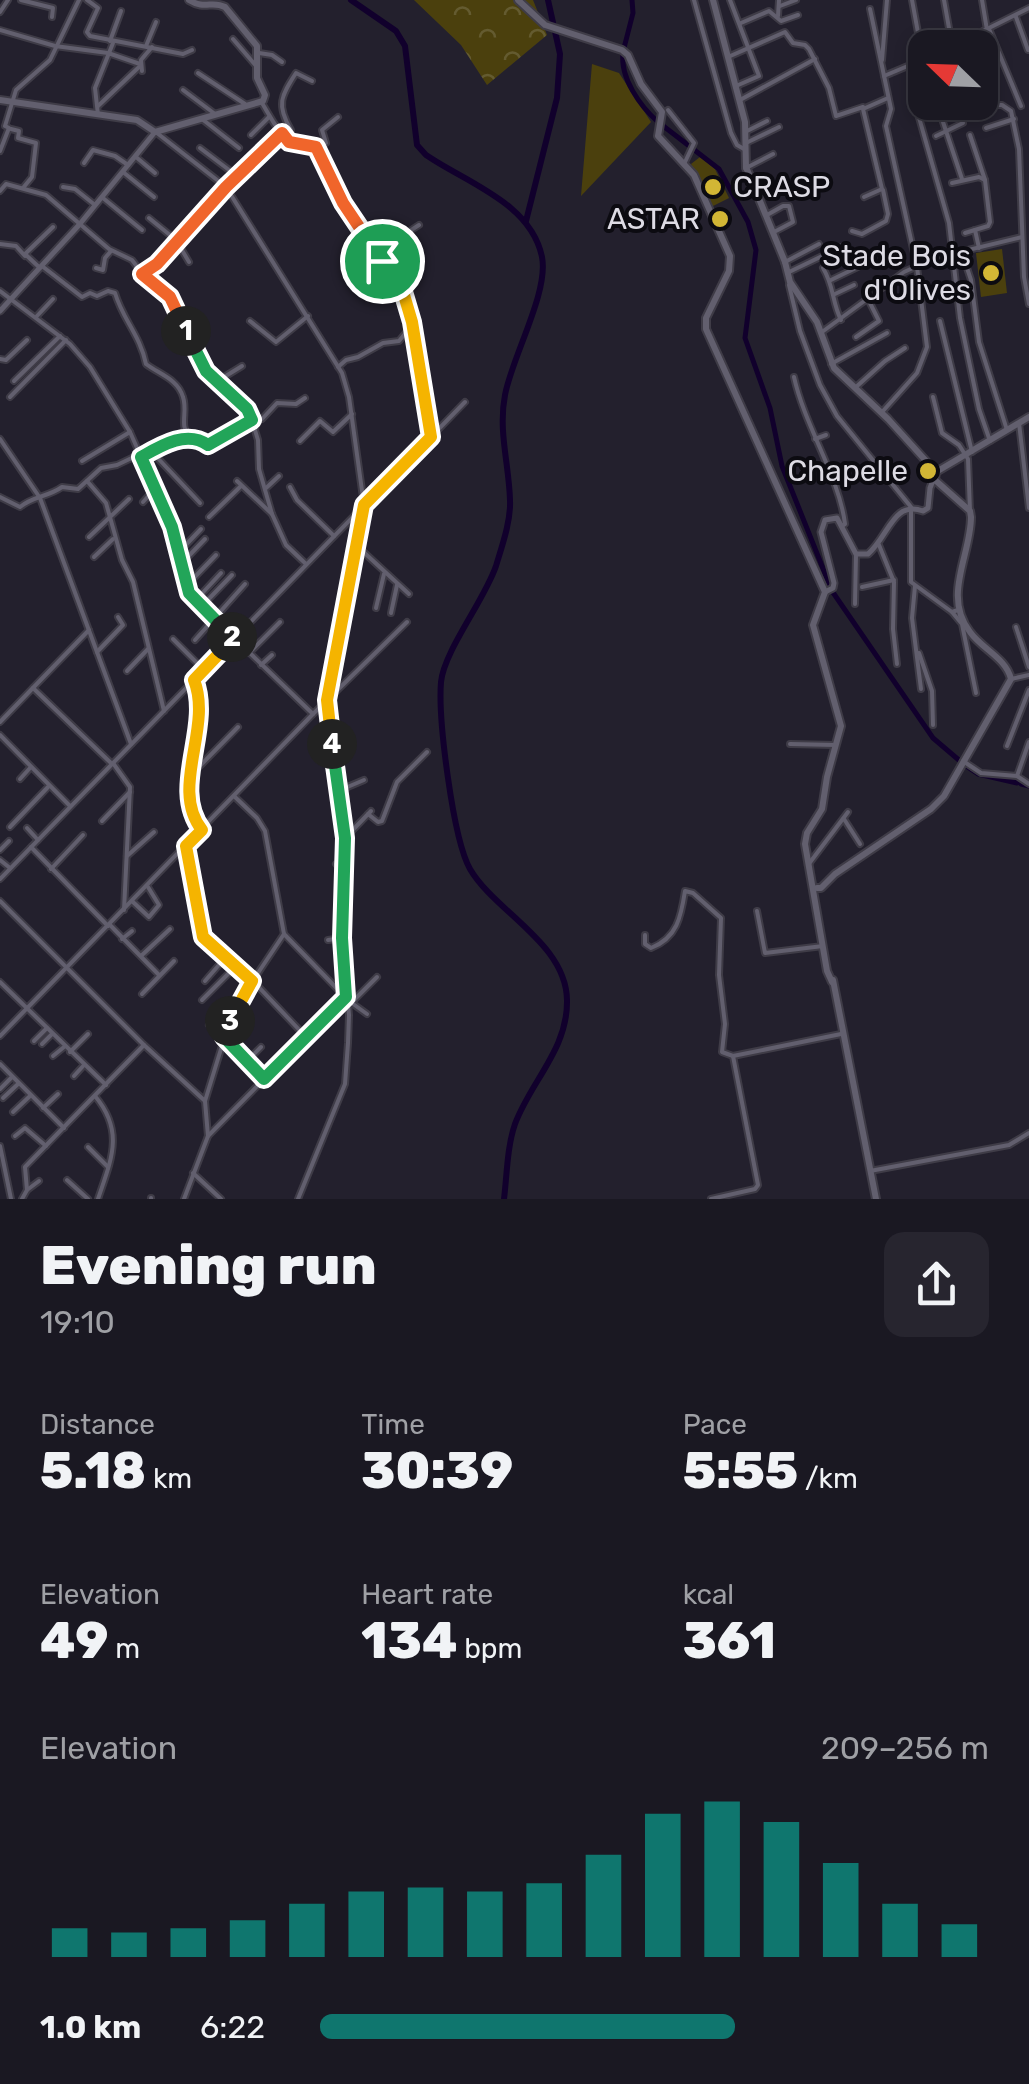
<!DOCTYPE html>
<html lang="en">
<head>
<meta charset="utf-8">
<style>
	:root { --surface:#1a1822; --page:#27252f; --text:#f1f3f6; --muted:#9fa0a5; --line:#383740; --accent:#0f766e }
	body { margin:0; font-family:Rubik,sans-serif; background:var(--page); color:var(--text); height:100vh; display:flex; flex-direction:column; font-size:38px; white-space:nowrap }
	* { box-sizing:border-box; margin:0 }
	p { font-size:32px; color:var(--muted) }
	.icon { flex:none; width:55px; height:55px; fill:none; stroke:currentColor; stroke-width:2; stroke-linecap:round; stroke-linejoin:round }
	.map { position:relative; height:1199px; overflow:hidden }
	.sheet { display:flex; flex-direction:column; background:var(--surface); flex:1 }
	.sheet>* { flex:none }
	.needle { width:65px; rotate:293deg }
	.tools { position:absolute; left:908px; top:30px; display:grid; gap:20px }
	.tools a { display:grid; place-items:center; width:90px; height:90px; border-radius:20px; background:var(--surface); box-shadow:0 5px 15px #0003,0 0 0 2px var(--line); font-size:50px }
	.pin { position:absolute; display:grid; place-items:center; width:85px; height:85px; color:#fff; margin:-42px; border:5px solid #fff; border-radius:50%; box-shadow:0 2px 10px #0007 }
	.km { position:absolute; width:50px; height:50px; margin:-25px; border-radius:50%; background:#222; color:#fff; font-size:28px; line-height:50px; text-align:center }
	.round { display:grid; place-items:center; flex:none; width:105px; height:105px; border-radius:20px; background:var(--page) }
	.summary { display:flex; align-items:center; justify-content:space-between; height:170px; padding:0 40px }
	h1 { font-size:55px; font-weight:800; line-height:75px }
	.metrics { display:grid; grid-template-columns:repeat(3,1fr); gap:15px; height:170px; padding:10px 40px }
	.metrics div { display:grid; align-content:center }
	.metrics b { font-size:50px; font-weight:800 }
	.metrics small { font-size:28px; font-weight:400 }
	.metrics p { font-size:28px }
	.chart { height:280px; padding:20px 40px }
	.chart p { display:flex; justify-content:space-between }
	.chart svg { width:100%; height:180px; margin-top:10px; stroke:var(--accent); stroke-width:6 }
	ul { padding:0 40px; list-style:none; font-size:32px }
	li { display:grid; grid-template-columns:160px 120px 1fr; align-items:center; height:75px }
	li i { height:25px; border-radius:12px; background:var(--accent) }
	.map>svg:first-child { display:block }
	.forest { fill:url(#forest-crowns) }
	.park { fill:#4b400d }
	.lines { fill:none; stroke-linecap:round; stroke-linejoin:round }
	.canal { stroke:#11002c; stroke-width:5 }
	.river { stroke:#11002c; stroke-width:6 }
	.minor-casing { stroke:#3f3c47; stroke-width:8 }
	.tertiary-casing { stroke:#3f3c47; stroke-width:9 }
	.secondary-casing { stroke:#3f3c47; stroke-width:10 }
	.minor { stroke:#625f6e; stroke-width:4 }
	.tertiary { stroke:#625f6e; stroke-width:5 }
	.secondary { stroke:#625f6e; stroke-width:6 }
	.split-1-casing { stroke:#fff; stroke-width:20 }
	.split-2-casing { stroke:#fff; stroke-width:20 }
	.split-3-casing { stroke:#fff; stroke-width:20 }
	.split-4-casing { stroke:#fff; stroke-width:20 }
	.split-5-casing { stroke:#fff; stroke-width:20 }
	.split-1 { stroke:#f0652b; stroke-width:12 }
	.split-2 { stroke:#22a559; stroke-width:12 }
	.split-3 { stroke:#f5b400; stroke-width:12 }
	.split-4 { stroke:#22a559; stroke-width:12 }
	.split-5 { stroke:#f5b400; stroke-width:12 }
	.poi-dot { fill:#d2b635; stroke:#0c0b11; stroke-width:4 }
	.labels { text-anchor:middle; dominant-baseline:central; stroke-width:8; stroke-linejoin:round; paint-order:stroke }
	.poi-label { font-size:30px; fill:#dddbe4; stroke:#0c0b11; text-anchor:end }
</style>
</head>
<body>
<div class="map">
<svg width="1029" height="1199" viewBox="0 0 1029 1199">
	<defs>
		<pattern id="forest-crowns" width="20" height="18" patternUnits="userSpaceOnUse" patternTransform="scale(2.5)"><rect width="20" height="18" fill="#4b400d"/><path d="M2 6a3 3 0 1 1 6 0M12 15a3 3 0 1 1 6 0" fill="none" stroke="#645b30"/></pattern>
	</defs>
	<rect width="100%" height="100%" fill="#23202d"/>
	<polygon class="forest" points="414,0 533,0 547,35 487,85 461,45"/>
	<g class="park">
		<polygon points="592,64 619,73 651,122 581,196"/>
		<polygon points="700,157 715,169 729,198 711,207 691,164"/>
		<polygon points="1002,249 1007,293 981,297 976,253"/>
	</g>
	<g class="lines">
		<g class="canal">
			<polyline points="624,48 633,13 632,0"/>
			<path d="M623 53C620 78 640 106 658 122"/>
			<polyline points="662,125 719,169 748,222 756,250 745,338 770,408 782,466 830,586"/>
			<polyline points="832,591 933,738 960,761"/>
			<polyline points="966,766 978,774 1017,783"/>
			<polyline points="1021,784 1029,786"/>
		</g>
		<g class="river">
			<path d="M351 0 396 31 405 46 417 145 426 155C467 183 531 203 542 257 549 292 512 357 505 395 498 431 509 464 510 500 511 521 502 546 496 566 484 601 444 651 441 682 438 719 453 839 470 869 495 912 566 943 567 1000 568 1049 531 1081 515 1124 507 1147 507 1175 504 1199"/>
			<polyline points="526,221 557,98 560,54 548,0"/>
		</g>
		<g class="minor-casing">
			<g id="minor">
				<polyline points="21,0 53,8 52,17"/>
				<polyline points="87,0 98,8 87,32 90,36 183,54 192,50"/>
				<polyline points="694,0 731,133 737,145 744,149"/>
				<polyline points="730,0 759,76 736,86"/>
				<polyline points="912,0 923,60"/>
				<polyline points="944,0 952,45"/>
				<polyline points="982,0 987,30"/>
				<polyline points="780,6 796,0"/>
				<polyline points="870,9 891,109 886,126 917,267 927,347 917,373 883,411"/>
				<polyline points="0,12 8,0"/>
				<polyline points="778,16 779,0"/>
				<polyline points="1016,17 1028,50"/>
				<polyline points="741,23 769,11 781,21 798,15"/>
				<polyline points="989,29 1021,106"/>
				<polyline points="0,30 55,46 108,53 140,64"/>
				<polyline points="984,31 988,99 991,105 1002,105 1011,111 1019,149 1024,277 1029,304"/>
				<polyline points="233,39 257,67"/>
				<polyline points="110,41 121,11"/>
				<polyline points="146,46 156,22"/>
				<polyline points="949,48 1029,8"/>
				<polyline points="259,53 272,55 282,62"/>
				<polyline points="728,57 785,32 793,43 805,45 809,49 829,88 836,116 863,107"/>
				<polyline points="882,60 887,0"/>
				<polyline points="913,65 925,98"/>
				<polyline points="142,71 141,60 152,47"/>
				<polyline points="198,73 245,104"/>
				<polyline points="884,76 922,60"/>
				<polyline points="183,90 215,114"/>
				<polyline points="740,100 815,59"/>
				<path d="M262 103C279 131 281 143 316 147"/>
				<polyline points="98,106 139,67"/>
				<polyline points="916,107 949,223 960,318 979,409 990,441"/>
				<polyline points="668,110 694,143 685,162"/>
				<polyline points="98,115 95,88 113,43"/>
				<polyline points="202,119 239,148"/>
				<polyline points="943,122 962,179"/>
				<polyline points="986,128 1014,119"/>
				<polyline points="11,129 19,131 18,138 36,143 32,177 23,188"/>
				<polyline points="747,131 767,121"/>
				<polyline points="157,133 226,187 342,373 349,397 364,505 327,706 345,838 342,938 349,1015 348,1043 345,1084 298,1199"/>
				<polyline points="251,135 269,117"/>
				<polyline points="936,136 963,123 958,102"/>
				<path d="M286 139 291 130C276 105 281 96 296 73L312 81"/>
				<polyline points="748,142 779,127"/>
				<polyline points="316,147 343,203 404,295 418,347 431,437"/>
				<polyline points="316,147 326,143 322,130 338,117"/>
				<polyline points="200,148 237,176"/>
				<polyline points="0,151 9,128 5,126 16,90 50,60 79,0"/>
				<polyline points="136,157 155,173"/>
				<polyline points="84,163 93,150 115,156 128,165"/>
				<polyline points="746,168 773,154"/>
				<polyline points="123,172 154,197"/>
				<polyline points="952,183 979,177 985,180"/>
				<polyline points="63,187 75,189 95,205"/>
				<polyline points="0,191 6,184 46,195 109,249 132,260 148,281 170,297 206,371 250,414 258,440 259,469 272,514 286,545 306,564"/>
				<polyline points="864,197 882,189 863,109 888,98"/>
				<polyline points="103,198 142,230"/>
				<polyline points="767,215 783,206 789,206 793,222 774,232"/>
				<polyline points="149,218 176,240 189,262"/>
				<polyline points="975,230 979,248"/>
				<polyline points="852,231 862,234 886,221 888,214 883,190"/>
				<polyline points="965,233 988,226 990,222 985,180 970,135"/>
				<polyline points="0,244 16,246 25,256"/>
				<polyline points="962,253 971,280 979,342 1007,430"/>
				<polyline points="382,261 406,246 402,236 419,225"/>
				<polyline points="785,262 819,244"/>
				<path d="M42 266 82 297 90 293 97 296 108 291 115 293C123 320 140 335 146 364 159 374 178 379 183 397 188 412 179 424 189 438"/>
				<polyline points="40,268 25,254 53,227"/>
				<polyline points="96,268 103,270 105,258 111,251"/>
				<path d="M823 268C834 286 832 302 841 320"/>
				<polyline points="787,273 841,247"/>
				<polyline points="142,274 157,264 165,252 282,133"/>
				<polyline points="831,280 862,265"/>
				<polyline points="789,285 800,331 820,385 837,416 911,507 911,582 952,612 958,610"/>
				<polyline points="0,291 70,344 90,367 130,432 172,527 192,597 313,714"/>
				<polyline points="835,294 854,285"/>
				<polyline points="36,317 53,299"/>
				<polyline points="250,321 276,342 308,316"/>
				<polyline points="940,321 972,452"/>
				<polyline points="822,332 904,272 935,258 1022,237"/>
				<polyline points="856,337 879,321 868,299"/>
				<polyline points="0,359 6,360 27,340"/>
				<polyline points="831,364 887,333"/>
				<polyline points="338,367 346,360 358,357 383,343 399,341 413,324"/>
				<path d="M794 377C805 427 839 476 845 524L842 526"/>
				<polyline points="14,381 60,336"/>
				<polyline points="216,382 242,366"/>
				<polyline points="856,387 885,361 905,348"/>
				<polyline points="10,397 66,340"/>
				<polyline points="933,397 942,433 959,445 968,459 970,511"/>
				<polyline points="1019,423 1029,508"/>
				<polyline points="0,439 40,498 131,744"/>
				<polyline points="815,439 826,435"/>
				<polyline points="300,441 320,421 333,432 352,414"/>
				<polyline points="152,452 200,503"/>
				<path d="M141 457C155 450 179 433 196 437 201 439 205 443 210 445L252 419H262L277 403 296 404 305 398"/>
				<polyline points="82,461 130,432"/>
				<polyline points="87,481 106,503 122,560 133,582 164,711"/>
				<polyline points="237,481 272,514"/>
				<polyline points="290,487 297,500 334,536"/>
				<polyline points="265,489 279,476"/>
				<path d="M0 497 20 507C33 496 48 497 62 487L78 489 101 468 117 465 140 454"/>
				<polyline points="143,502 153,491"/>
				<polyline points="209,517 241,486"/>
				<polyline points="89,537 129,499"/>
				<polyline points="879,545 894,582 893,629 897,664"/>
				<polyline points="357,546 409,594"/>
				<polyline points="180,551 201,529"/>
				<polyline points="94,557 113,539"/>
				<polyline points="182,563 205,539"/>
				<polyline points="188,584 216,555"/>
				<polyline points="915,586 912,618 921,689"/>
				<polyline points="862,587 894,580"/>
				<polyline points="195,601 221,573"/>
				<polyline points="855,604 856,554"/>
				<polyline points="201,607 232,575"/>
				<polyline points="376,608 384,574"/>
				<polyline points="952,612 962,624 976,693"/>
				<polyline points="391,613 397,585"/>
				<polyline points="1016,627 1029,667"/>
				<polyline points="173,639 204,670"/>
				<polyline points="195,640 245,584"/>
				<polyline points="97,652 123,625 118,617"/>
				<polyline points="249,653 280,622"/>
				<polyline points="919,653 932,691 933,725"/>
				<polyline points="261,665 272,655"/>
				<polyline points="127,671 148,649"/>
				<polyline points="1011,679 1029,675"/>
				<path d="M193 680C213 728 169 788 202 830"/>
				<polyline points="33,688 112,764"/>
				<polyline points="0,722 89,630"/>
				<polyline points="0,735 70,806"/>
				<polyline points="790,744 836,745"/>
				<polyline points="1007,746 1029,690"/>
				<polyline points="963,761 981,773 1017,776 1029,784"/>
				<polyline points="113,763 130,787 124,910"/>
				<polyline points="192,774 238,727"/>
				<polyline points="1017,776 1029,742"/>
				<polyline points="20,779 30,768"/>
				<polyline points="338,791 364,780"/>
				<polyline points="235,797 257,818 265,831 284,934 349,1001 367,1014"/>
				<polyline points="368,814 378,822 382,821 397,782 427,752"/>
				<polyline points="844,819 860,844"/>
				<polyline points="102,821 130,792"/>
				<polyline points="10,827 48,787"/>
				<polyline points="27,828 38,840"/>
				<polyline points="345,838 371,811"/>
				<polyline points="31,847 108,926"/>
				<polyline points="187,847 203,937 253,981 306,1037"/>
				<polyline points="0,850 9,841"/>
				<polyline points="127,856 154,832"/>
				<polyline points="0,860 10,868"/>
				<polyline points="336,864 346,873"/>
				<polyline points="808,865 848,812"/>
				<polyline points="51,869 83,835"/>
				<polyline points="0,879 465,402"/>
				<polyline points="0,901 144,1045 205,1101"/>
				<polyline points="133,902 149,917 159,905 148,887"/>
				<polyline points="757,911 765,953 823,946"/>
				<polyline points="110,925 159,975"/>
				<path d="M645 935V944L651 948C677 938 681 917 685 891L693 893 721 918 719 975 725 1024 722 1052 733 1056 758 1185 755 1189 711 1199"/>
				<polyline points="122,939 132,931"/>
				<polyline points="328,940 342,938"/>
				<polyline points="141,956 170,929"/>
				<polyline points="205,981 225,958"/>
				<polyline points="0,982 106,1085"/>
				<polyline points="142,994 174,961"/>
				<polyline points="202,1000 236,966"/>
				<polyline points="351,1003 377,977"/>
				<polyline points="209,1025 264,1079"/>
				<polyline points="0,1036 313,714 407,622"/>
				<polyline points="34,1041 47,1028"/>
				<polyline points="42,1044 52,1034"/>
				<polyline points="70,1052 88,1034"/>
				<polyline points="53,1056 64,1047"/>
				<polyline points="733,1056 841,1034"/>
				<polyline points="247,1061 261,1047"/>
				<polyline points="0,1064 64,1128"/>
				<polyline points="74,1076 84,1065"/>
				<polyline points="0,1089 11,1078"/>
				<path d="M95 1096C125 1132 111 1160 98 1199"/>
				<polyline points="3,1098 18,1084"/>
				<polyline points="43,1108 58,1094"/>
				<polyline points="13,1112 30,1096"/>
				<polyline points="15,1136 25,1128 46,1146"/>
				<polyline points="208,1136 345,997"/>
				<polyline points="0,1146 11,1199"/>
				<polyline points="88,1147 108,1167"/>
				<polyline points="870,1171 1009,1145 1029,1133"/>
				<polyline points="193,1173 221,1199"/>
				<polyline points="67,1180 88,1199"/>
				<polyline points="27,1190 39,1181"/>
				<polyline points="151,1198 151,1199"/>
				<polyline points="22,1199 27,1190 25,1167 144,1045"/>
				<polyline points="184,1199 208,1136 205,1101 229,1023 244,994 284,934"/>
			</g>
		</g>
		<g class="tertiary-casing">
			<g id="tertiary">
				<polyline points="0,311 79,225 155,132"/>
				<path d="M825 592 833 588 834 583 821 532 825 520 837 518 856 554H868C889 536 893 500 923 511L928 508 930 488 934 478"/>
			</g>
		</g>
		<g class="secondary-casing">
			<g id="secondary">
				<polyline points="518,0 545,25 622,50 628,55 641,84 662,112 658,136 694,175 730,256 729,271 706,318 706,329 825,592 813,625 841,726 827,777 822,809 807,833 805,844 827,971 832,982"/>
				<polyline points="713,0 745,122 746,168"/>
				<path d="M0 100 137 120 155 132 263 101 265 95 257 78V46L225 7C212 0 205 10 189 0"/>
				<polyline points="746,167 785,262"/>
				<polyline points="785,262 790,282 817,322 834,368 888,419 936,472"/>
				<polyline points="936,472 1029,417"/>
				<path d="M817 888H821L835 874 931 809 944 796 1011 679C1006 658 982 649 970 632 942 596 971 555 971 517L970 511 935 480 936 472"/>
				<polyline points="833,980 876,1199"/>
			</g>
		</g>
		<use href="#minor" class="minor"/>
		<use href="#tertiary" class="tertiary"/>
		<use href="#secondary" class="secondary"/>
	</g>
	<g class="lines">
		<g class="split-1-casing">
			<polyline id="split-1" points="186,331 170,297 142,274 157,264 226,187 282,133 289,142 316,147 343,203 382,261"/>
		</g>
		<g class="split-2-casing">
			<path id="split-2" d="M186 331 206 371 247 409 252 420 208 445C187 430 162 445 141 457L172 527 189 593 232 637"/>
		</g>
		<g class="split-3-casing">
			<path id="split-3" d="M230 1021 252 981 203 937 186 846 202 830C169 788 213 728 194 680L234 638 232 637"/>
		</g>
		<g class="split-4-casing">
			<polyline id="split-4" points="230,1021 224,1037 264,1079 346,997 342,938 345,838 332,744"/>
		</g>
		<g class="split-5-casing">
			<polyline id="split-5" points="332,744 327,700 364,505 431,437 412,322 404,295 382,261"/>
		</g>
		<use href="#split-1" class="split-1"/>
		<use href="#split-2" class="split-2"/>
		<use href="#split-3" class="split-3"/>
		<use href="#split-4" class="split-4"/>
		<use href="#split-5" class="split-5"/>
	</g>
	<g class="poi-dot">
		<circle cx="713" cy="187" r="10"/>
		<circle cx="720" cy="219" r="10"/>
		<circle cx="991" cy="273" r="10"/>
		<circle cx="928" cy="471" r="10"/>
	</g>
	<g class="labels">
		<g class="poi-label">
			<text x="733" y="187" text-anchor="start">CRASP</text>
			<text x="700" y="219">ASTAR</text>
			<text x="971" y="256">Stade Bois<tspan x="971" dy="34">d'Olives</tspan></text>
			<text x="908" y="471">Chapelle</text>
		</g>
	</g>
</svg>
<div class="tools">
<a><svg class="needle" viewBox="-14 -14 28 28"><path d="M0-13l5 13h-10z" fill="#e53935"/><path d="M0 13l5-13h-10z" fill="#9fa0a5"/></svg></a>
</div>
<div class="pin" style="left:382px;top:261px;background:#1e9e55"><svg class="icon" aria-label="arrive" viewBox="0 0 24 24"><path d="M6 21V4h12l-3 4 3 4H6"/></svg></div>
<b class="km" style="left:186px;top:331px">1</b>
<b class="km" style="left:232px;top:637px">2</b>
<b class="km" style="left:230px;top:1021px">3</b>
<b class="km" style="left:332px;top:744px">4</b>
</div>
<section class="sheet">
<div class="summary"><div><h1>Evening run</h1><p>19:10</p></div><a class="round"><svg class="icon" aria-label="share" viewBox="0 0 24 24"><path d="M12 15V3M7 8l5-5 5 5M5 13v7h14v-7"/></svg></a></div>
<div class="metrics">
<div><p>Distance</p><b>5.18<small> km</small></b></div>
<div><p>Time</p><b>30:39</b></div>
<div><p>Pace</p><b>5:55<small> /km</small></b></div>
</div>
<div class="metrics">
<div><p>Elevation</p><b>49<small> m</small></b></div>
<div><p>Heart rate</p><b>134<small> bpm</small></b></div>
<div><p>kcal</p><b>361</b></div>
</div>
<div class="chart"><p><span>Elevation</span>209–256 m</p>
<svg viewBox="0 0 160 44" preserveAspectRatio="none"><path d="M5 44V37M15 44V38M25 44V37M35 44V35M45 44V31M55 44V28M65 44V27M75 44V28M85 44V26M95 44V19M105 44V9M115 44V6M125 44V11M135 44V21M145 44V31M155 44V36"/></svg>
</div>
<ul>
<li><b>1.0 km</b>6:22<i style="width:62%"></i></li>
</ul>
</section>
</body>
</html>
